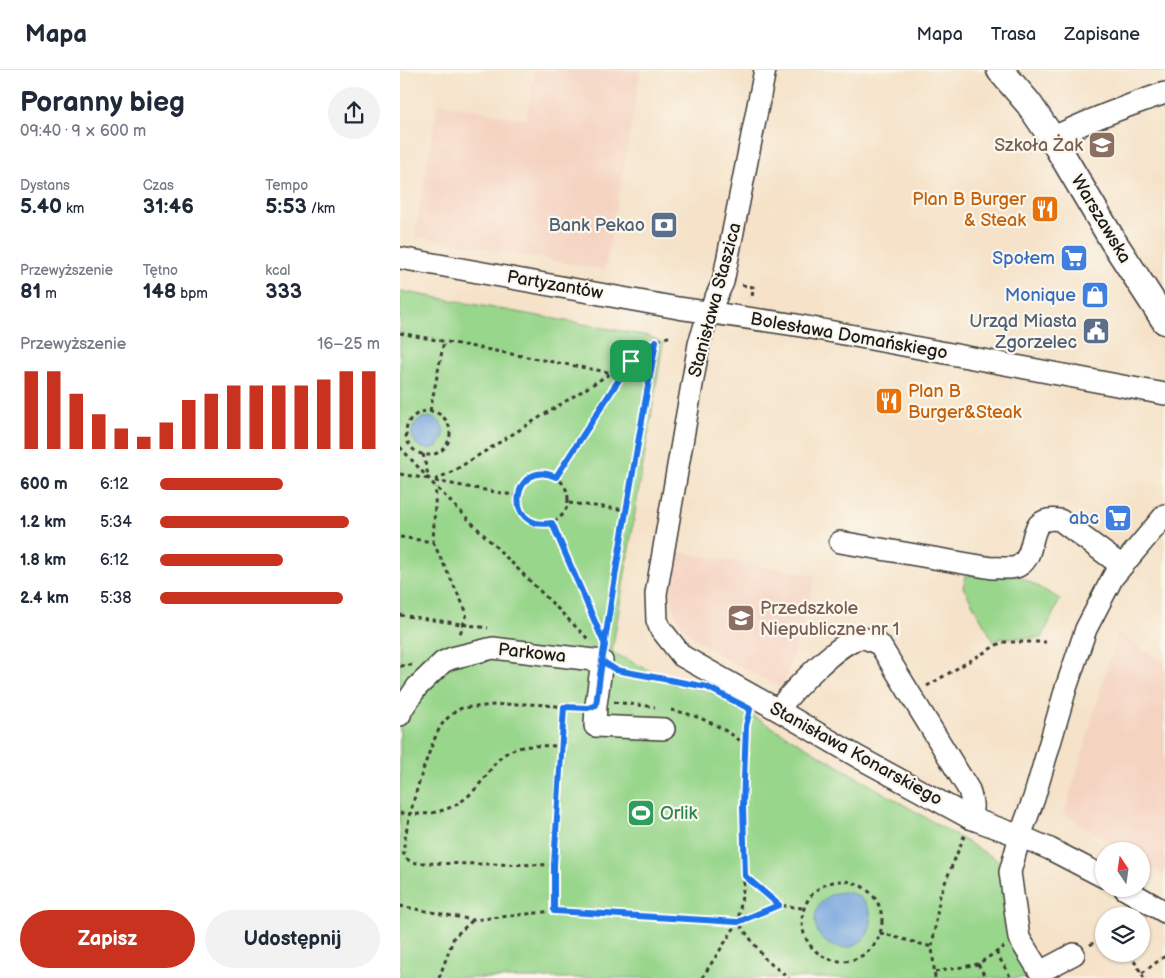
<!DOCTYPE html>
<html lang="pl">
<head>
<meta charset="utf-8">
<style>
	:root { --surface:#fff; --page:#f2f2f3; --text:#1f2937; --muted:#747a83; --line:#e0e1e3; --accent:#c8321e }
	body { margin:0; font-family:"Balsamiq Sans",sans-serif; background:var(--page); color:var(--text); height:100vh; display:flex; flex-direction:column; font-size:19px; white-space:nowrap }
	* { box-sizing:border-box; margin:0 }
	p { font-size:16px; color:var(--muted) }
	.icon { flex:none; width:28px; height:28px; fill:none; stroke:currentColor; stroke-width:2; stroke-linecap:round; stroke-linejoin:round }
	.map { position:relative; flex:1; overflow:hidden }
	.details { display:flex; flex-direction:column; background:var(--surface); width:400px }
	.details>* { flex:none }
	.needle { width:32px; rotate:347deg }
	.buttons { position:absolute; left:695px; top:772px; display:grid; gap:10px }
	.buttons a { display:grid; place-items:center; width:55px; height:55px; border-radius:50%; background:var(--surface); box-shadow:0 1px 4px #0004; font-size:25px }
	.pin { position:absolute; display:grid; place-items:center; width:42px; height:42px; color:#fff; margin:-21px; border-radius:10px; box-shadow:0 2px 8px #0006 }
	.round { display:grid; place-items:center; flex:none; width:52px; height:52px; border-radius:26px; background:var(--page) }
	.summary { display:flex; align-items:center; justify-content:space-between; height:85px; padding:0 20px }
	h1 { font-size:28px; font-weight:800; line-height:38px }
	.stats { display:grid; grid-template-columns:repeat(3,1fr); gap:8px; height:85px; padding:5px 20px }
	.stats div { display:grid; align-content:center }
	.stats b { font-size:21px; font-weight:800 }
	.stats small { font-size:14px; font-weight:400 }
	.stats p { font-size:14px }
	.chart { height:140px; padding:10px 20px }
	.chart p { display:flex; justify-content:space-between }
	.chart svg { width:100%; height:90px; margin-top:5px; stroke:var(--accent); stroke-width:6 }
	.action { display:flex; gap:10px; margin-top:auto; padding:10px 20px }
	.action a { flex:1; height:58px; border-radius:30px; background:var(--accent); color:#fff; font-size:20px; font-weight:800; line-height:58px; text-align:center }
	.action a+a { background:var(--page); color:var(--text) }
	ul { padding:0 20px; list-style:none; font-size:16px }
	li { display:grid; grid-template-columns:80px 60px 1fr; align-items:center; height:38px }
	li i { height:12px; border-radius:6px; background:var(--accent) }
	header { display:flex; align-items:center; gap:30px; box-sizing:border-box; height:70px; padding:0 25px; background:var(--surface); border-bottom:1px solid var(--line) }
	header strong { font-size:24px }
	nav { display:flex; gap:28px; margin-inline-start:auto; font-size:18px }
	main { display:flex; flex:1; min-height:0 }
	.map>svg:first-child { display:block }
	.built { fill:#f5d3c1 }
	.green { fill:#98d68b; stroke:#5a7954 }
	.water { fill:#72a3dd; stroke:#47607c }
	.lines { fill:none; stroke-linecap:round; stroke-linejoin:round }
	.minor-casing { stroke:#3d3a36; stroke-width:24 }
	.major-casing { stroke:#3d3a36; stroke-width:29 }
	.path { stroke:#3d3a36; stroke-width:3; stroke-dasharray:4 4; stroke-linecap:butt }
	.minor { stroke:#fff; stroke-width:21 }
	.major { stroke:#fff; stroke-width:26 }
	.route-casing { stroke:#fff; stroke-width:10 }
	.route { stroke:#1a73e8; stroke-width:6 }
	.labels { text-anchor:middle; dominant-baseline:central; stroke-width:4.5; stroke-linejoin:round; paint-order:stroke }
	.education-label { font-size:18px; fill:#785e54; stroke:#fbf7ec; text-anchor:end }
	.food-label { font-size:18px; fill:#c56008; stroke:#fbf7ec; text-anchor:end }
	.street-label { font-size:18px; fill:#1c1c1c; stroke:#fbf7ec }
	.service-label { font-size:18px; fill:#4e5e75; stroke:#fbf7ec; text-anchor:end }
	.shop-label { font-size:18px; fill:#366cbe; stroke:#fbf7ec; text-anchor:end }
	.leisure-label { font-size:18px; fill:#27864d; stroke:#fbf7ec; text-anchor:start }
</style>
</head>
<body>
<header>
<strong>Mapa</strong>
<nav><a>Mapa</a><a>Trasa</a><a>Zapisane</a></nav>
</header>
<main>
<section class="details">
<div class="summary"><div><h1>Poranny bieg</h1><p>09:40 · 9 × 600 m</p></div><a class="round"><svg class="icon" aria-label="share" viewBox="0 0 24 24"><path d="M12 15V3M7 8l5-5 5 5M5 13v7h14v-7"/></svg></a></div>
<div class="stats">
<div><p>Dystans</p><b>5.40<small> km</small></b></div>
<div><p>Czas</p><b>31:46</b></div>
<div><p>Tempo</p><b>5:53<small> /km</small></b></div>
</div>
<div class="stats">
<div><p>Przewyższenie</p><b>81<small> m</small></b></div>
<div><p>Tętno</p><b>148<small> bpm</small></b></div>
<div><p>kcal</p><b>333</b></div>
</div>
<div class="chart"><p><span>Przewyższenie</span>16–25 m</p>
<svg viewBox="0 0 160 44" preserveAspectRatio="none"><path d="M5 44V6M15 44V6M25 44V17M35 44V27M45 44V34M55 44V38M65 44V31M75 44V20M85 44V17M95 44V13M105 44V13M115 44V13M125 44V13M135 44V10M145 44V6M155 44V6"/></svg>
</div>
<ul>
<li><b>600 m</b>6:12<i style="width:56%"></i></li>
<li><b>1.2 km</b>5:34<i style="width:86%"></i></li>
<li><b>1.8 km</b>6:12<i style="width:56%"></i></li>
<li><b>2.4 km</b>5:38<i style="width:83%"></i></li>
</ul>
<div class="action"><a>Zapisz</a><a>Udostępnij</a></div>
</section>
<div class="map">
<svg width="765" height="908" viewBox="0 0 765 908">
	<rect width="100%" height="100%" fill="#fbf7ec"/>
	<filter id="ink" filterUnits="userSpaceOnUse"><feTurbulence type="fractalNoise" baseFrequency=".02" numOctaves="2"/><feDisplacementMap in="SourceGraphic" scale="10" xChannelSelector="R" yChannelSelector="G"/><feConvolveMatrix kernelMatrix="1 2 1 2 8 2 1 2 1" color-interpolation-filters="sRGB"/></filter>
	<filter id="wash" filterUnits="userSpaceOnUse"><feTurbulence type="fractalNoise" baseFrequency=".0096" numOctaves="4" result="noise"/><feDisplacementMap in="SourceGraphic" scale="20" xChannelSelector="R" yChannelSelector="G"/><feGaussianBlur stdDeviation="1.12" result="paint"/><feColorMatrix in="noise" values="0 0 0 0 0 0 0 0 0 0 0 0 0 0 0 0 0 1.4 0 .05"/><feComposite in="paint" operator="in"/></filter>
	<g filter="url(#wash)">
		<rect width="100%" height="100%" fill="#f5e2c8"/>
		<g class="built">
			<polygon points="135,0 241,0 205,200 15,166 38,33 126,49"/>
			<polygon points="278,482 416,505 383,619 315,583 289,564 281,554 274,541 271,525 271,515"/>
			<polygon points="718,563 765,593 765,806 741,791 741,781 725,781 664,744 685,676 703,609"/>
		</g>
		<g class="green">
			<polygon points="0,221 249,266 263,273 212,582 279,615 301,619 321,627 601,792 613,868 636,908 0,908"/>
			<polygon points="569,505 619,506 660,529 642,568 601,568 594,572 563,517 566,506"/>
		</g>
		<g class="water">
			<circle cx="28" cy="363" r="16"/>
			<circle cx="443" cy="850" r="28"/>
		</g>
	</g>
	<g filter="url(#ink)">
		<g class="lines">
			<g class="minor-casing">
				<g id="minor">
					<polyline points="365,0 323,212 309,242 299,274 256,524 257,550 260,558 282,586 378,640 458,687 570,748 620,766 650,779 704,807"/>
					<path d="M652 68C689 50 726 36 765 23"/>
					<polyline points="0,188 278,238 396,255 765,324"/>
					<path d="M440 472 592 498C600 497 614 500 620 495 640 482 623 444 660 450L722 496"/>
					<path d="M378 640C391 622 440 570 461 568 468 568 474 572 480 575L569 720C572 731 574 738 570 748"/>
					<polyline points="0,645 2,639 17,617 43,592 52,588 93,578 202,591 196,635 195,656 264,659"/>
					<polyline points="725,819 765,842"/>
					<polyline points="674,884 640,902 619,868 610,802 620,766 634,728 666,618 686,559 713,507 765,445"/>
				</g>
			</g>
			<g class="major-casing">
				<polyline id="major" points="600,0 629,34 652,68 713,171 765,251"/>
			</g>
			<g class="path">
				<polyline points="342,215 353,217 352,229"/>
				<polyline points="0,263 212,303 231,291 256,271 271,266"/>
				<polyline points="30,341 44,271"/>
				<circle cx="28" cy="363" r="22"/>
				<polyline points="0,377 36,417 189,570"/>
				<polyline points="23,384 29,409"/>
				<circle cx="143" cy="429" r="25"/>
				<polyline points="0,404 29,409"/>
				<polyline points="156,407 229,294"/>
				<polyline points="35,410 55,400 211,303"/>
				<polyline points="35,411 118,426"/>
				<polyline points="169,433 227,440"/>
				<polyline points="153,453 203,572"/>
				<polyline points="0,467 33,472 36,417"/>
				<polyline points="33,472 67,543 59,567"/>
				<polyline points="0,545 88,558"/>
				<polyline points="205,573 256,271"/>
				<polyline points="0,596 12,595"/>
				<polyline points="218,600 290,614"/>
				<polyline points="527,616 602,572 646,572"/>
				<polyline points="214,632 255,637"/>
				<path d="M271 640C299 645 323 657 346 675"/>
				<path d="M162 676 154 795 17 793C12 792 8 791 4 786 0 768 30 669 43 653 47 648 53 643 58 640 62 637 71 637 76 637 106 633 134 633 164 637"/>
				<path d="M0 743C29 747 57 741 77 717 87 706 93 693 105 684 120 673 143 676 162 676L164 637H177"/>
				<polyline points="154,795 154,841"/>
				<polyline points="345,806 379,835 403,838"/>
				<circle cx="442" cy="851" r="40"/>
				<polyline points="0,836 73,850 154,841 338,852 366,890 389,908"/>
				<polyline points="719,846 724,838"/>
				<polyline points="338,852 379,835"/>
				<polyline points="480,863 532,877"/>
				<polyline points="690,875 704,867"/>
				<polyline points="596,882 611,908"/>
				<polyline points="730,884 744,908"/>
				<polyline points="578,894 586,908"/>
				<polyline points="535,902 578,894 604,877"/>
				<polyline points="742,903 765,886"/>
				<polyline points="39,908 54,867 73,850"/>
				<polyline points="302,908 338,852 345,806 343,737 346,656 348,645"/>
				<polyline points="535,908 532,877 540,825 565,764"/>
			</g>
			<use href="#minor" class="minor"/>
			<use href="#major" class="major"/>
		</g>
	</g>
	<g class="lines" filter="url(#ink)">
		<g class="route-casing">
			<path id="route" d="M231 291 156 407C113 387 101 462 152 453L205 575 202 591 216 600 307 617 350 639 346 656 343 737 345 806 379 835 338 852 154 841V795L164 637 188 638 196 635C212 513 235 392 256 271L231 291"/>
		</g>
		<use href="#route" class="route"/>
	</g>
	<defs>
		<g id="school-square" transform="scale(1.4375)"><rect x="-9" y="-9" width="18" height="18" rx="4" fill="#8d6e63" stroke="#fbf7ec"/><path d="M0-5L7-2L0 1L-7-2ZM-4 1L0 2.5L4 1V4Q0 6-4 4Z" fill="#fff"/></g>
		<g id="restaurant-square" transform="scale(1.4375)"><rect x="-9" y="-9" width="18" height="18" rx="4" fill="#e8710a" stroke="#fbf7ec"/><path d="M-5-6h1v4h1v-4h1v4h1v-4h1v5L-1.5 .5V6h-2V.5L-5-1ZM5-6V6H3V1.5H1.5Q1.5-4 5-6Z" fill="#fff"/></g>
		<g id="bank-square" transform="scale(1.4375)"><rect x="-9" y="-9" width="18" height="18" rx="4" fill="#5c6f8a" stroke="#fbf7ec"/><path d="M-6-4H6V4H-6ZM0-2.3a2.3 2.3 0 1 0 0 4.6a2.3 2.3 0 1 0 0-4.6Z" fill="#fff"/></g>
		<g id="supermarket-square" transform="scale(1.4375)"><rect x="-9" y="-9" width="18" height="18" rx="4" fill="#3f7fe0" stroke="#fbf7ec"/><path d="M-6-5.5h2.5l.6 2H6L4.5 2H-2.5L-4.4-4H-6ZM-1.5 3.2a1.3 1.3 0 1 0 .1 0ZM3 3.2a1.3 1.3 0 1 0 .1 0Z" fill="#fff"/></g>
		<g id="shop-square" transform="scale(1.4375)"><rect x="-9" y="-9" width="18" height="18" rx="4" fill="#3f7fe0" stroke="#fbf7ec"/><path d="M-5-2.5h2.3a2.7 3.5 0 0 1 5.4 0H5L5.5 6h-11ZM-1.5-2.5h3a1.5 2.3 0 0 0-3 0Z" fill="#fff"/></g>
		<g id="civic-square" transform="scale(1.4375)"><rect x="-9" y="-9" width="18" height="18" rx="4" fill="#5c6f8a" stroke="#fbf7ec"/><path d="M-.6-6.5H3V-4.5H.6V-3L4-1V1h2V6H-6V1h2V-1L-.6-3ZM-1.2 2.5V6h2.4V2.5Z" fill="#fff"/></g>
		<g id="stadium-square" transform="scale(1.4375)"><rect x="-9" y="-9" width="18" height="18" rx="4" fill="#2e9e5b" stroke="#fbf7ec"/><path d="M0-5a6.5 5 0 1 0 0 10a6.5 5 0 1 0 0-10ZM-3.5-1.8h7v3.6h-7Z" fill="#fff"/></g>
	</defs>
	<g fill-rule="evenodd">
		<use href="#school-square" x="702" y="75"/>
		<use href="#restaurant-square" x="645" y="139"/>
		<use href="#bank-square" x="264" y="155"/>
		<use href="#supermarket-square" x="674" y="188"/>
		<use href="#shop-square" x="695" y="225"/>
		<use href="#civic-square" x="696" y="261"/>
		<use href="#restaurant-square" x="489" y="331"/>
		<use href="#supermarket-square" x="718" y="448"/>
		<use href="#school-square" x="341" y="548"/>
		<use href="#stadium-square" x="241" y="743"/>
	</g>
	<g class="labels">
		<g class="education-label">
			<text x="683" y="75">Szkoła Żak</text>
			<text x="360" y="538" text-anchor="start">Przedszkole<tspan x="360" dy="21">Niepubliczne nr 1</tspan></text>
		</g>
		<g class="food-label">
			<text x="626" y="129">Plan B Burger<tspan x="626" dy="21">&amp; Steak</tspan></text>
			<text x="508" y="321" text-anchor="start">Plan B<tspan x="508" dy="21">Burger&amp;Steak</tspan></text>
		</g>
		<g class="street-label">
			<text transform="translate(701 149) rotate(59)">Warszawska</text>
			<text transform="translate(155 215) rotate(10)">Partyzantów</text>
			<text transform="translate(315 230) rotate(-75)">Stanisława Staszica</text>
			<text transform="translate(449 266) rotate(10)">Bolesława Domańskiego</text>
			<text transform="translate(132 583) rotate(6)">Parkowa</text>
			<text transform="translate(456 684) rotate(29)">Stanisława Konarskiego</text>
		</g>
		<g class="service-label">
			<text x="245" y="155">Bank Pekao</text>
			<text x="677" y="251">Urząd Miasta<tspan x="677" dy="21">Zgorzelec</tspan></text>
		</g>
		<g class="shop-label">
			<text x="655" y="188">Społem</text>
			<text x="676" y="225">Monique</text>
			<text x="699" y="448">abc</text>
		</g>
		<g class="leisure-label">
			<text x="260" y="743">Orlik</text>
		</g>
	</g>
</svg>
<div class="buttons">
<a><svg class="needle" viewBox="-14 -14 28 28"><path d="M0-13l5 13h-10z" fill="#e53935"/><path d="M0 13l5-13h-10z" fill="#747a83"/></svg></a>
<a><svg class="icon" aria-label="layers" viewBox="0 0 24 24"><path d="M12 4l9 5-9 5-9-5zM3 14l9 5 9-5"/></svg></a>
</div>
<div class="pin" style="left:231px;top:291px;background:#1e9e55"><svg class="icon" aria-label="arrive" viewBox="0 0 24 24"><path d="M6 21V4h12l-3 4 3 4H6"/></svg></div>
</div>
</main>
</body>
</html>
